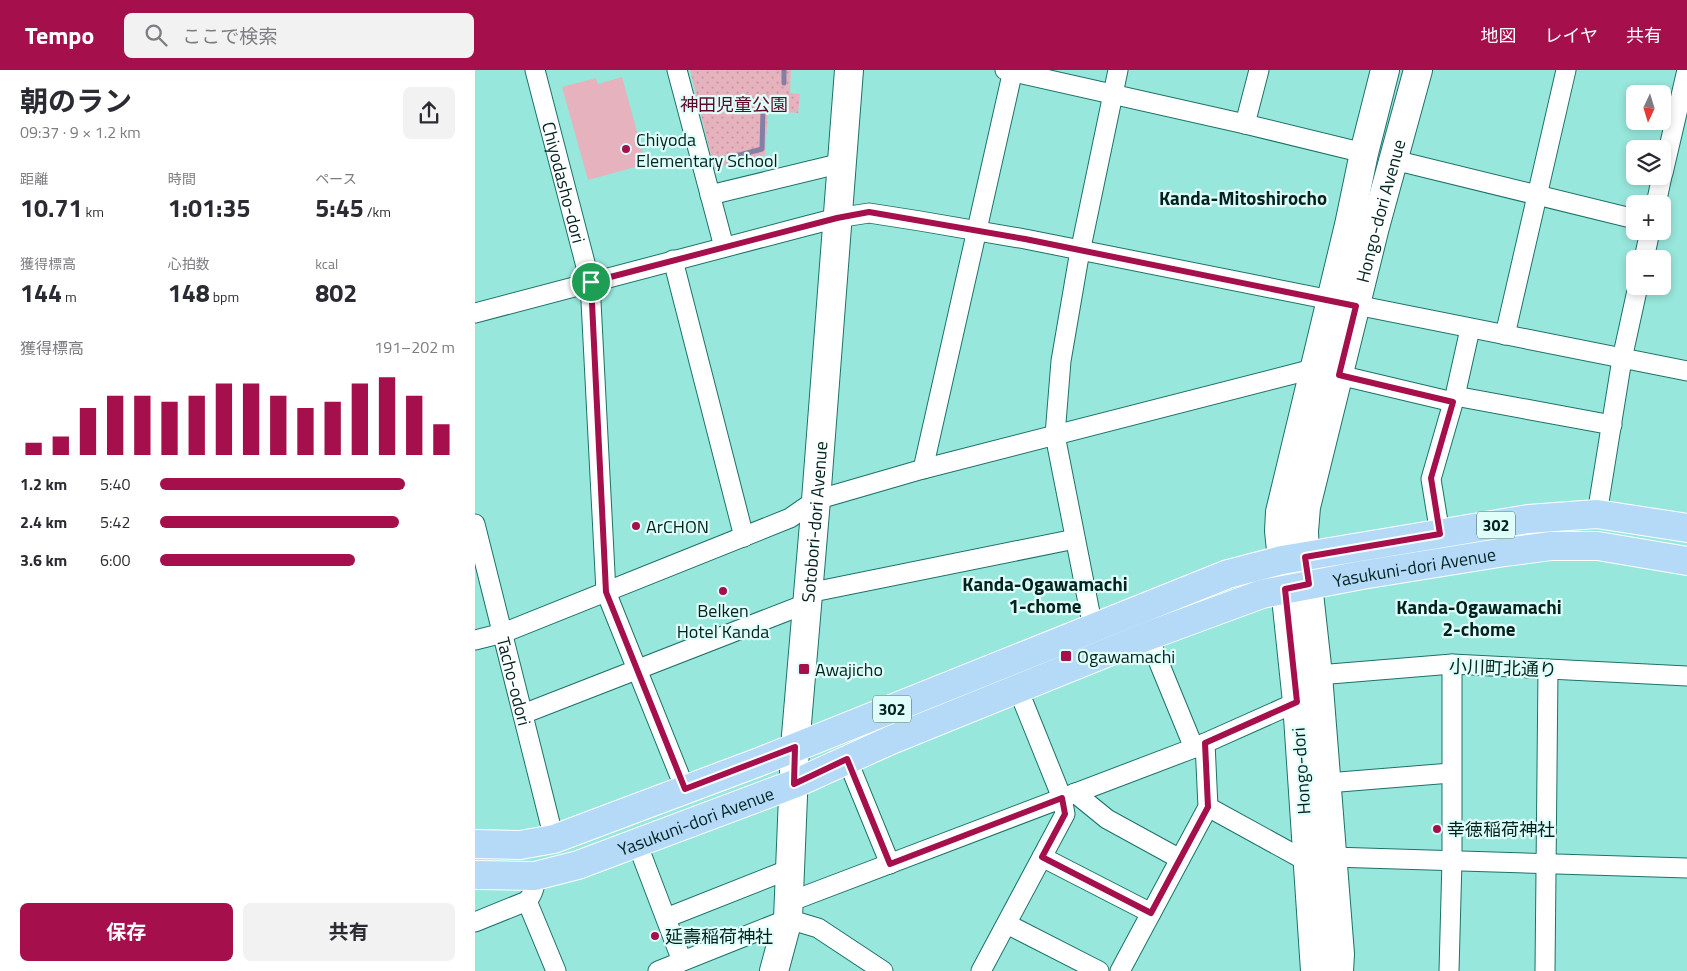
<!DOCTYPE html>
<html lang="ja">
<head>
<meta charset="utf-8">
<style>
	:root { --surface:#fff; --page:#f2f2f3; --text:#2b2b33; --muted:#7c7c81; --accent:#a40f4c }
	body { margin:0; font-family:"Titillium Web","Noto Sans JP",sans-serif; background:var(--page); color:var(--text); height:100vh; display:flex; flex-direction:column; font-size:19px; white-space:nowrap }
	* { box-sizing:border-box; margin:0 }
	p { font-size:16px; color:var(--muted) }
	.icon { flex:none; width:28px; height:28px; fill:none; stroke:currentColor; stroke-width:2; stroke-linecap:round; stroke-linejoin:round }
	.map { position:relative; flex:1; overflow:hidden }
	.details { display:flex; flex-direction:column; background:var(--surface); width:475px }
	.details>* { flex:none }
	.needle { width:32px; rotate:184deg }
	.fabs { position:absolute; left:1151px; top:15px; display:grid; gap:10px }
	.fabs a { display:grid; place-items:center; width:45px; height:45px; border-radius:8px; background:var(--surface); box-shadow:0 2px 8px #0003; font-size:25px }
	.pin { position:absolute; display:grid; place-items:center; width:42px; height:42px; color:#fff; margin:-21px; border:2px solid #fff; border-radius:50%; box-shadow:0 1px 5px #0007 }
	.round { display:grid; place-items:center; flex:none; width:52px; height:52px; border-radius:8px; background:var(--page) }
	.summary { display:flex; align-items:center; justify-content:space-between; height:85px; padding:0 20px }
	h1 { font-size:28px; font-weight:700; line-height:38px }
	.stats { display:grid; grid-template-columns:repeat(3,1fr); gap:8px; height:85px; padding:5px 20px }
	.stats div { display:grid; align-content:center }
	.stats b { font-size:25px; font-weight:700 }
	.stats small { font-size:14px; font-weight:400 }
	.stats p { font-size:14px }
	.chart { height:140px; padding:10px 20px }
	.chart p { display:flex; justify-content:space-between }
	.chart svg { width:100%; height:90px; margin-top:5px; stroke:var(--accent); stroke-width:6 }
	.action { display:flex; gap:10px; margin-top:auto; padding:10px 20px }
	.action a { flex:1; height:58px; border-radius:8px; background:var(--accent); color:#fff; font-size:20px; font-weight:700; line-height:58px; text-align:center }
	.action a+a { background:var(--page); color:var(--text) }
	ul { padding:0 20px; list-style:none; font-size:16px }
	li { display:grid; grid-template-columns:80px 60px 1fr; align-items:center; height:38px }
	li i { height:12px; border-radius:6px; background:var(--accent) }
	header { display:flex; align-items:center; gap:30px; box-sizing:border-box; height:70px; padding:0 25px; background:var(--accent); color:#fff }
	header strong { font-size:24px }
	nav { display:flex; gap:28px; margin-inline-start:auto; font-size:18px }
	.search { width:350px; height:45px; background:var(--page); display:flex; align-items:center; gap:12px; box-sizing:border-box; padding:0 18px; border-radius:8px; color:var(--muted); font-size:19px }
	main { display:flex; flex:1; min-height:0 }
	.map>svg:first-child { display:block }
	.grass { fill:#e6b2bd }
	.park { fill:url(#park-dots) }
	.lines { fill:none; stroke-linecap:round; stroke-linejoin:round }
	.stream { stroke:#867fa5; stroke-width:5 }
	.minor-casing { stroke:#1c7269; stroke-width:21 }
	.secondary-casing { stroke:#1c7269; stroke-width:30 }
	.primary-casing { stroke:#fff; stroke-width:30 }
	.minor { stroke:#fff; stroke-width:19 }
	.secondary { stroke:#fff; stroke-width:28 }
	.primary { stroke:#b5daf8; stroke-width:28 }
	.route-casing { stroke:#fff; stroke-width:10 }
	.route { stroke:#a40f4c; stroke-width:6 }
	.poi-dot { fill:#a40f4c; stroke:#e0fef9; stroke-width:2 }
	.labels { text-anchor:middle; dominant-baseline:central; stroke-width:4.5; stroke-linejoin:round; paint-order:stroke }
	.shield { fill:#e0fef9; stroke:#446561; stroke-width:1 }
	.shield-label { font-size:16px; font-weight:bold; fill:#012320 }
	.park-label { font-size:18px; fill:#5b0b29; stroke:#e0fef9 }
	.poi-label { font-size:18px; fill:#012320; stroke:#e0fef9; text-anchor:start }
	.street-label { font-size:18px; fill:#012320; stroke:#e0fef9 }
	.neighbourhood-label { font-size:19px; font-weight:bold; fill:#012320; stroke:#e0fef9 }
</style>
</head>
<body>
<header>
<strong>Tempo</strong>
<div class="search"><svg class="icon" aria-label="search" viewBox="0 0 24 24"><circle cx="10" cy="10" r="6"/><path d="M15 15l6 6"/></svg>ここで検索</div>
<nav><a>地図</a><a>レイヤ</a><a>共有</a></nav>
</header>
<main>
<section class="details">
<div class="summary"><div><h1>朝のラン</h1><p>09:37 · 9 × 1.2 km</p></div><a class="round"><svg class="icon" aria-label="share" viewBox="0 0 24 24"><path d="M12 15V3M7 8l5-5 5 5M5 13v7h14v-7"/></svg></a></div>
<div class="stats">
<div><p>距離</p><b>10.71<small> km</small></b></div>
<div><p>時間</p><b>1:01:35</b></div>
<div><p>ペース</p><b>5:45<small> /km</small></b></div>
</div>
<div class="stats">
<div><p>獲得標高</p><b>144<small> m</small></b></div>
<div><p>心拍数</p><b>148<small> bpm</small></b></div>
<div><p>kcal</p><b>802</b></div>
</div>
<div class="chart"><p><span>獲得標高</span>191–202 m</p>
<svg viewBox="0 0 160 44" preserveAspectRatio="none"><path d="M5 44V38M15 44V35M25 44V21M35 44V15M45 44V15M55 44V18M65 44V15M75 44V9M85 44V9M95 44V15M105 44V21M115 44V18M125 44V9M135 44V6M145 44V15M155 44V29"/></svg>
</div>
<ul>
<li><b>1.2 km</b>5:40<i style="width:83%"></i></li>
<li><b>2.4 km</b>5:42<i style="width:81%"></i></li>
<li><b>3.6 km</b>6:00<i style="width:66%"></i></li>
</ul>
<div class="action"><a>保存</a><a>共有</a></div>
</section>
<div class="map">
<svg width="1212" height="901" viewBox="0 0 1212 901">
	<defs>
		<pattern id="park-dots" width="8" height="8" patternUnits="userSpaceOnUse" patternTransform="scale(1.25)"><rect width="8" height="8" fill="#e6b2bd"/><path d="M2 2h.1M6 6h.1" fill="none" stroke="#c499a2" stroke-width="1.8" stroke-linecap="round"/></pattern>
	</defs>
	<rect width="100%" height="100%" fill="#98e7dc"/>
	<polygon class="grass" points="147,7 171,94 113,110 87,17 121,8 123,14"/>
	<polygon class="park" points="215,0 316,0 315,23 325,24 323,43 293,41 290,85 239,98"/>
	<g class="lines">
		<g class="stream">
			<polyline points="309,13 309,0"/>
			<polyline points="257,87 287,79 288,40"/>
		</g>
		<g class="minor-casing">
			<g id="minor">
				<path id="s1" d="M60 0 115 212 131 522 210 719"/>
				<polyline points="202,0 249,177"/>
				<polyline points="530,0 770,54 889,83"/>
				<polyline points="770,54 784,0"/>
				<polyline points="919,90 1160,149"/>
				<polyline points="1188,103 1212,0"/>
				<polyline points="235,125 367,93"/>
				<polyline points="1181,134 1187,106"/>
				<polyline points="1169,189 1175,161"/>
				<polyline points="198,190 269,467"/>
				<polyline points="0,243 331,156 362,148 394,143 445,151 550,169 1212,301"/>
				<polyline points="1030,265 1091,0"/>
				<polyline points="864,305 978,332"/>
				<polyline points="980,326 1137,355"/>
				<polyline points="448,399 538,0"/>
				<polyline points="1122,444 1147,289 1163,216"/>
				<path id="s2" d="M0 454 79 769"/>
				<polyline points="965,464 956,409 980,326 995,259"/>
				<polyline points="333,523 600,469"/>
				<polyline points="618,558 580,365 586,291 603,192 643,0"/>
				<polyline points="673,566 719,678"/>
				<polyline points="0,570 28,563 315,448 341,430 448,399 838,299"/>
				<polyline points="843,605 977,594 1212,606"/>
				<polyline points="48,644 333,533"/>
				<polyline points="372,689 415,794"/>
				<polyline points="852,713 976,703"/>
				<polyline points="600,723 632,749 705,789"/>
				<polyline points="733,737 833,792"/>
				<polyline points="162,773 207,891"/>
				<polyline points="567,787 676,843"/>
				<polyline points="857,787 1212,798"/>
				<polyline points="52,831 81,901"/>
				<polyline points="314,832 719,678 822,632"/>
				<polyline points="191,848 315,799"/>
				<path d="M0 852 52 831C59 823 60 816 60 806"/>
				<polyline points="532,854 624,901"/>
				<polyline points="183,901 313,849 343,858 408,901"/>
				<polyline points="506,901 590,744 587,728 543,619"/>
				<polyline points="645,901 733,737 730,673"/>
				<polyline points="974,901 977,790 977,594"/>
				<polyline points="1070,901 1073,599"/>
			</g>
		</g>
		<g class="secondary-casing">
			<g id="secondary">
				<path id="s3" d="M299 901 313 849 320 677 341 430 374 0"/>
				<polyline points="840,901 822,632 804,461 805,442 874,155 889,83 910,0"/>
				<path id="s4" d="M864 901 865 884 843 605 830 487 829 461 831 437 900 157 943 0"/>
			</g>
		</g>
		<g class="primary-casing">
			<g id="primary">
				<polyline points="0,774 45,775 79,769 284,692 753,504 807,490 1053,449 1122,444 1212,458"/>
				<path id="s5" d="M0 805 60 806 103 795 319 714 416 670 673 566 787 524 887 505 1030 482 1076 476H1123L1212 491"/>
			</g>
		</g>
		<use href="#minor" class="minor"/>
		<use href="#secondary" class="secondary"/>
		<use href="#primary" class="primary"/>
	</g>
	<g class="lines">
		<g class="route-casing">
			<polygon id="route" points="394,142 550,169 881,236 864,305 978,332 956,408 965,464 830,487 834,514 810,519 822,632 730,673 733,737 676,843 567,787 590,744 587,728 415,794 372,689 319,714 320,677 210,719 131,522 116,212 362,148"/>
		</g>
		<use href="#route" class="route"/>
	</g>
	<g class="poi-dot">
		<circle cx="151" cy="79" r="5"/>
		<circle cx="161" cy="456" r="5"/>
		<circle cx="248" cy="521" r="5"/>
		<rect x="585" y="580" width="12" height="12" rx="2.5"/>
		<rect x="323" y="593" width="12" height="12" rx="2.5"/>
		<circle cx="962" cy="759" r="5"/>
		<circle cx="180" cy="866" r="5"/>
	</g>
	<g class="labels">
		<g class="shield">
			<rect x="1002" y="441.5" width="38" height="27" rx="4"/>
			<rect x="398" y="625.5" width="38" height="27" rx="4"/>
		</g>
		<g class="shield-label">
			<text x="1021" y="455">302</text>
			<text x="417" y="639">302</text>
		</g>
		<g class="park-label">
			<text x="259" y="34">神田児童公園</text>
		</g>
		<g class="poi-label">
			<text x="161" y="69">Chiyoda<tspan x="161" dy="21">Elementary School</tspan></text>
			<text x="171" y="456">ArCHON</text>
			<text x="248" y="540" text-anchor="middle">Belken<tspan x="248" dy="21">Hotel Kanda</tspan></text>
			<text x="602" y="586">Ogawamachi</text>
			<text x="340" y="599">Awajicho</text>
			<text x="972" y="759">幸徳稲荷神社</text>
			<text x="190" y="866">延壽稲荷神社</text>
		</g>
		<g class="street-label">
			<text stroke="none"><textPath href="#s1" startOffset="116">Chiyodasho-dori</textPath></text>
			<text stroke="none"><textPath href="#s4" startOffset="771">Hongo-dori Avenue</textPath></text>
			<text stroke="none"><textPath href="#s3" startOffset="452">Sotobori-dori Avenue</textPath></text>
			<text stroke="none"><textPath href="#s5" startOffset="995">Yasukuni-dori Avenue</textPath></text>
			<text transform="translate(1028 598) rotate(2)">小川町北通り</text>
			<text stroke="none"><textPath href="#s2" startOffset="162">Tacho-odori</textPath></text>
			<text transform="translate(826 701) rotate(-94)">Hongo-dori</text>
			<text stroke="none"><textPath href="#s5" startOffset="230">Yasukuni-dori Avenue</textPath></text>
		</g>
		<g class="neighbourhood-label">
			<text x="768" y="127">Kanda-Mitoshirocho</text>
			<text x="570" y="513">Kanda-Ogawamachi<tspan x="570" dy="22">1-chome</tspan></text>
			<text x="1004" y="536">Kanda-Ogawamachi<tspan x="1004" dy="22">2-chome</tspan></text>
		</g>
	</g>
</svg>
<div class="fabs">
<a><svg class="needle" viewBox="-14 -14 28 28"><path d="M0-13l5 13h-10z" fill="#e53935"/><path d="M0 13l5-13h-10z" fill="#7c7c81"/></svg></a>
<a><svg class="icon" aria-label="layers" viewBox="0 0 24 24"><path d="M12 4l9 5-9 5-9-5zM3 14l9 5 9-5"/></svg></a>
<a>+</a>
<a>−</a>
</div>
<div class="pin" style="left:116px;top:212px;background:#1e9e55"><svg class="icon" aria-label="arrive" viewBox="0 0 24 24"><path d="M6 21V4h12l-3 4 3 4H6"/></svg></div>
</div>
</main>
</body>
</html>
